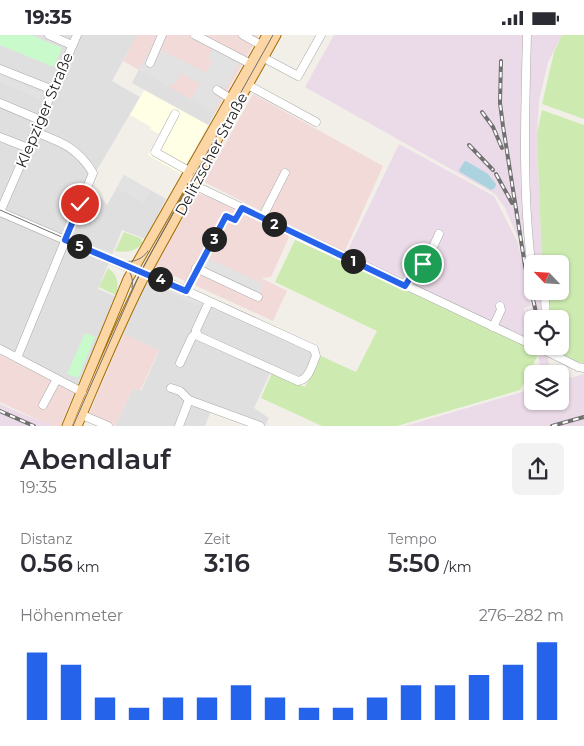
<!DOCTYPE html>
<html lang="de">
<head>
<meta charset="utf-8">
<style>
	:root { --surface:#fff; --page:#f2f2f3; --text:#2b2b33; --muted:#7c7c81; --accent:#2563eb }
	body { margin:0; font-family:Montserrat,sans-serif; background:var(--page); color:var(--text); height:100vh; display:flex; flex-direction:column; font-size:19px; white-space:nowrap }
	* { box-sizing:border-box; margin:0 }
	p { font-size:16px; color:var(--muted) }
	.icon { flex:none; width:28px; height:28px; fill:none; stroke:currentColor; stroke-width:2; stroke-linecap:round; stroke-linejoin:round }
	.map { position:relative; height:391px; overflow:hidden }
	.panel { display:flex; flex-direction:column; background:var(--surface); flex:1 }
	.panel>* { flex:none }
	.needle { width:32px; rotate:295deg }
	.tools { position:absolute; left:524px; top:220px; display:grid; gap:10px }
	.tools a { display:grid; place-items:center; width:45px; height:45px; border-radius:8px; background:var(--surface); box-shadow:0 1px 4px #0004; font-size:25px }
	.pin { position:absolute; display:grid; place-items:center; width:42px; height:42px; color:#fff; margin:-21px; border:2px solid #fff; border-radius:50%; box-shadow:0 1px 5px #0007 }
	.km { position:absolute; width:25px; height:25px; margin:-12px; border-radius:50%; background:#222; color:#fff; font-size:14px; line-height:25px; text-align:center }
	.round { display:grid; place-items:center; flex:none; width:52px; height:52px; border-radius:8px; background:var(--page) }
	.summary { display:flex; align-items:center; justify-content:space-between; height:85px; padding:0 20px }
	h1 { font-size:28px; font-weight:600; line-height:38px }
	.figures { display:grid; grid-template-columns:repeat(3,1fr); gap:8px; height:85px; padding:5px 20px }
	.figures div { display:grid; align-content:center }
	.figures b { font-size:25px; font-weight:600 }
	.figures small { font-size:14px; font-weight:400 }
	.figures p { font-size:14px }
	.chart { height:140px; padding:10px 20px }
	.chart p { display:flex; justify-content:space-between }
	.chart svg { width:100%; height:90px; margin-top:5px; stroke:var(--accent); stroke-width:6 }
	.status { display:flex; justify-content:space-between; align-items:center; height:35px; padding:0 25px; background:var(--surface); direction:ltr }
	.status svg { height:14px; fill:currentColor }
	.map>svg:first-child { display:block }
	.residential { fill:#e0dfdf }
	.commercial { fill:#f2dad9 }
	.industrial { fill:#ebdbe8 }
	.education { fill:#ffffe5 }
	.grass { fill:#cdebb0 }
	.park { fill:#c8facc }
	.parking { fill:#e2e2e2 }
	.water { fill:#aad3df }
	.lines { fill:none; stroke-linecap:round; stroke-linejoin:round }
	.minor-casing { stroke:#a9a9a9; stroke-width:9 }
	.major-casing { stroke:#a06b00; stroke-width:11 }
	.minor { stroke:#fff; stroke-width:8 }
	.major { stroke:#fcd6a4; stroke-width:9 }
	.tram { stroke:#707070; stroke-width:1 }
	.rail-casing { stroke:#707070; stroke-width:4 }
	.rail { stroke:#fff; stroke-width:2; stroke-dasharray:5.5; stroke-linecap:butt }
	.route-casing { stroke:#fff; stroke-width:10 }
	.route { stroke:#2563eb; stroke-width:6 }
	.labels { text-anchor:middle; dominant-baseline:central; stroke-width:4; stroke-linejoin:round; paint-order:stroke }
	.street-label { font-size:15px; fill:#222; stroke:#fff }
</style>
</head>
<body>
<div class="status"><b>19:35</b><svg viewBox="0 0 49 12"><path d="M0 12V9h3v3zM5 12V6h3v6zM10 12V3h3v9zM15 12V0h3v12zM26 1h20v11H26zM47 4h2v5h-2z"/></svg></div>
<div class="map">
<svg width="584" height="391" viewBox="0 0 584 391">
	<rect width="100%" height="100%" fill="#f2efe9"/>
	<g class="residential">
		<polygon points="0,0 137,0 112,46 140,62 97,135 93,138 89,147 107,170 124,140 166,164 145,204 122,195 98,254 117,262 75,355 0,314"/>
		<polygon points="139,34 215,78 208,90 132,48"/>
		<polygon points="155,247 162,249 315,319 302,347 272,334 254,373 269,383 265,391 189,365 211,376 205,391 115,391 133,353 141,356 159,316 123,299 145,250"/>
	</g>
	<g class="commercial">
		<polygon points="137,0 259,0 215,78 123,26"/>
		<polygon points="253,59 383,131 344,218 204,147"/>
		<polygon points="197,158 212,163 252,182 283,197 289,202 271,242 261,243 287,256 273,286 157,233 156,230"/>
		<polygon points="123,299 159,315 140,356 133,353 115,391 89,379"/>
		<polygon points="0,314 75,355 61,391 51,391 0,367"/>
	</g>
	<g class="industrial">
		<polygon points="334,0 562,0 548,27 539,66 537,98 542,229 532,229 532,256 543,256 544,284 532,284 532,294 526,275 533,273 524,237 531,271 524,273 532,306 346,219 399,109 494,161 518,208 522,226 520,211 526,210 523,161 524,200 517,201 505,173 495,159 305,52"/>
		<polygon points="186,148 190,155 158,207 153,205"/>
		<polygon points="536,311 545,313 552,339 542,339"/>
		<polygon points="584,339 584,391 405,391 532,354 532,366 560,366 560,346"/>
		<polygon points="0,369 13,375 53,391 0,391"/>
	</g>
	<polygon class="education" points="144,55 208,90 181,139 148,120 159,99 150,94 151,92 130,80"/>
	<g class="grass">
		<polygon points="562,0 584,0 584,84 542,69 554,17"/>
		<polygon points="542,75 584,90 584,328 577,327 545,313 545,311 560,311 560,284 544,284 543,256 560,256 560,229 542,229 537,98"/>
		<path d="M124 197 142 204 141 206 143 207C137 216 127 218 115 216Z"/>
		<polygon points="295,205 537,315 538,320 520,355 397,391 322,391 261,363 272,338 305,352 321,321 356,337 377,296 275,247"/>
		<path d="M108 233C118 240 119 249 116 260L99 252Z"/>
	</g>
	<g class="park">
		<polygon points="0,0 31,0 62,13 54,32 0,10"/>
		<polygon points="85,298 95,302 78,343 67,339"/>
	</g>
	<g class="parking">
		<polygon points="155,12 206,38 213,26 208,23 213,12 240,26 226,53 221,51 216,62 220,64 213,77 191,65 200,49 181,38 175,49 172,48 169,53 139,34 149,17 151,18"/>
		<polygon points="0,40 42,58 40,64 0,47"/>
		<polygon points="124,140 151,156 144,168 117,153"/>
		<polygon points="90,161 103,166 95,186 83,179"/>
		<polygon points="204,222 263,249 256,264 197,237"/>
		<polygon points="162,249 201,267 200,271 160,253"/>
	</g>
	<polygon class="water" points="466,126 488,139 496,149 495,153 491,155 460,137 459,135 464,127"/>
	<g class="lines">
		<g class="minor-casing">
			<g id="minor">
				<polyline points="49,0 72,10"/>
				<polyline points="195,0 251,29"/>
				<polyline points="243,0 261,10"/>
				<path d="M527 0C525 79 522 158 532 236"/>
				<polyline points="264,23 298,41 321,0"/>
				<polyline points="150,28 162,0"/>
				<polyline points="0,34 53,55"/>
				<polyline points="248,50 316,87"/>
				<polyline points="217,55 231,64"/>
				<polyline points="0,68 40,85"/>
				<polyline points="175,79 155,117 189,136"/>
				<polyline points="0,102 28,113"/>
				<polyline points="187,140 196,151 532,310"/>
				<polyline points="80,169 92,173"/>
				<path d="M0 177 125 231 154 241 314 314 316 321C312 330 309 345 298 346L198 301 196 295 209 267"/>
				<polyline points="0,177 77,0"/>
				<polyline points="262,183 285,138"/>
				<polyline points="196,233 258,262"/>
				<polyline points="405,251 418,230 426,227 439,199"/>
				<polyline points="185,256 226,181 235,185 242,173"/>
				<polyline points="545,261 546,284"/>
				<polyline points="493,292 501,275 500,271"/>
				<polyline points="536,311 578,332 584,333"/>
				<polyline points="0,314 82,357"/>
				<path d="M17 323 93 138C77 112 61 107 35 97"/>
				<polyline points="180,328 192,302 196,298"/>
				<polyline points="171,353 180,356 189,365 260,391"/>
				<polyline points="43,370 57,344"/>
				<polyline points="82,380 108,391"/>
				<polyline points="179,391 189,365"/>
			</g>
		</g>
		<g class="major-casing">
			<g id="major">
				<polyline points="67,391 128,244 267,0"/>
				<path d="M77 391C99 340 120 288 146 238 163 205 184 172 199 137L276 0"/>
			</g>
		</g>
		<use href="#minor" class="minor"/>
		<use href="#major" class="major"/>
		<g class="tram">
			<path d="M0 175 121 228C130 235 134 242 132 253"/>
			<path d="M117 225C130 228 140 227 148 216"/>
			<polyline points="73,391 141,236 273,0"/>
		</g>
		<g class="rail-casing">
			<g id="rail">
				<polyline points="501,26 500,68 503,91 525,231 536,277"/>
				<polyline points="482,77 493,92 502,113"/>
				<polyline points="469,110 493,135"/>
				<polyline points="496,139 512,168"/>
				<polyline points="0,376 34,391"/>
				<polyline points="552,391 584,382"/>
			</g>
		</g>
		<use href="#rail" class="rail"/>
	</g>
	<g class="lines">
		<g class="route-casing">
			<polyline id="route" points="80,169 65,205 186,256 226,181 235,185 242,173 405,251 418,230 423,229"/>
		</g>
		<use href="#route" class="route"/>
	</g>
	<g class="labels">
		<g class="street-label">
			<text transform="translate(44 75) rotate(-67)">Klepziger Straße</text>
			<text transform="translate(211 119) rotate(-62)">Delitzscher Straße</text>
		</g>
	</g>
</svg>
<div class="tools">
<a><svg class="needle" viewBox="-14 -14 28 28"><path d="M0-13l5 13h-10z" fill="#e53935"/><path d="M0 13l5-13h-10z" fill="#7c7c81"/></svg></a>
<a><svg class="icon" aria-label="locate" viewBox="0 0 24 24"><circle cx="12" cy="12" r="6"/><path d="M12 2v4M12 18v4M2 12h4M18 12h4"/></svg></a>
<a><svg class="icon" aria-label="layers" viewBox="0 0 24 24"><path d="M12 4l9 5-9 5-9-5zM3 14l9 5 9-5"/></svg></a>
</div>
<div class="pin" style="left:423px;top:229px;background:#1e9e55"><svg class="icon" aria-label="arrive" viewBox="0 0 24 24"><path d="M6 21V4h12l-3 4 3 4H6"/></svg></div>
<div class="pin" style="left:80px;top:169px;background:#d93025"><svg class="icon" aria-label="check" viewBox="0 0 24 24"><path d="M5 12l5 5 9-10"/></svg></div>
<b class="km" style="left:353px;top:226px">1</b>
<b class="km" style="left:274px;top:189px">2</b>
<b class="km" style="left:214px;top:204px">3</b>
<b class="km" style="left:160px;top:244px">4</b>
<b class="km" style="left:79px;top:211px">5</b>
</div>
<section class="panel">
<div class="summary"><div><h1>Abendlauf</h1><p>19:35</p></div><a class="round"><svg class="icon" aria-label="share" viewBox="0 0 24 24"><path d="M12 15V3M7 8l5-5 5 5M5 13v7h14v-7"/></svg></a></div>
<div class="figures">
<div><p>Distanz</p><b>0.56<small> km</small></b></div>
<div><p>Zeit</p><b>3:16</b></div>
<div><p>Tempo</p><b>5:50<small> /km</small></b></div>
</div>
<div class="chart"><p><span>Höhenmeter</span>276–282 m</p>
<svg viewBox="0 0 160 44" preserveAspectRatio="none"><path d="M5 44V11M15 44V17M25 44V33M35 44V38M45 44V33M55 44V33M65 44V27M75 44V33M85 44V38M95 44V38M105 44V33M115 44V27M125 44V27M135 44V22M145 44V17M155 44V6"/></svg>
</div>
</section>
</body>
</html>
